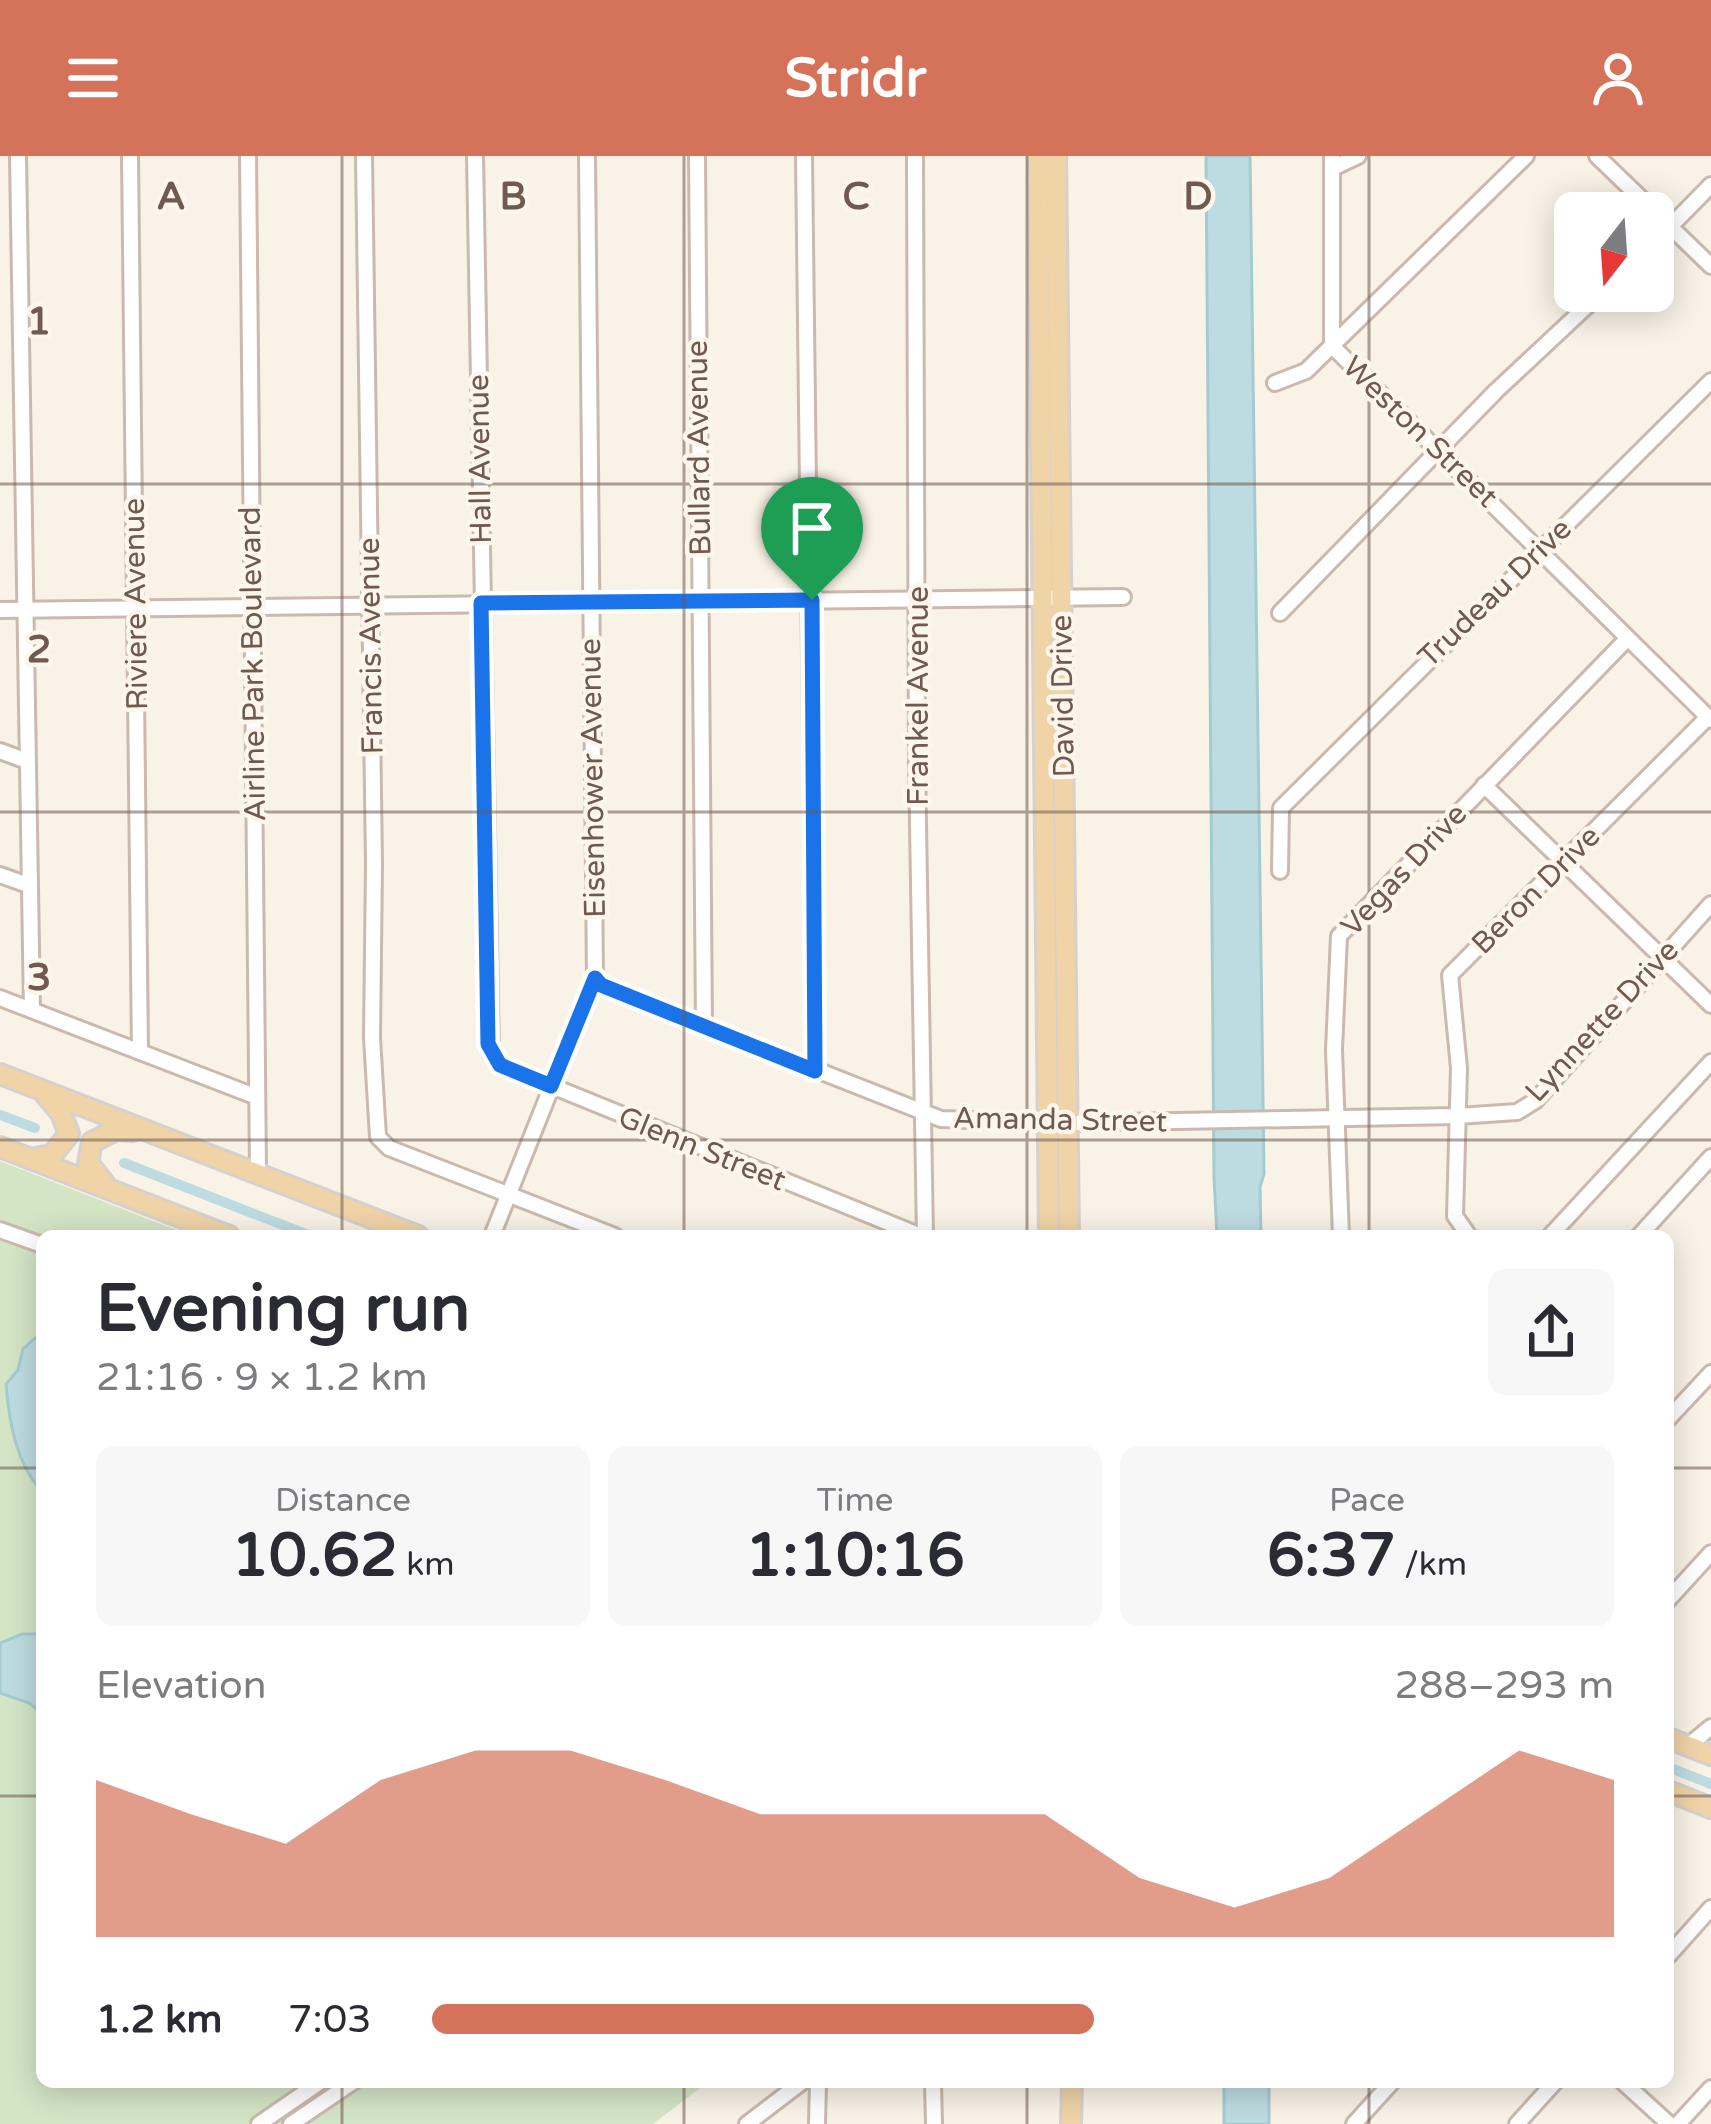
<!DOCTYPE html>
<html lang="en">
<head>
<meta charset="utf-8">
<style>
	:root { --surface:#fff; --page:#f7f7f7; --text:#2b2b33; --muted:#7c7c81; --accent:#d5735a }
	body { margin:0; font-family:"Varela Round",sans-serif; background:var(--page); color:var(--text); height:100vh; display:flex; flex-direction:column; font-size:45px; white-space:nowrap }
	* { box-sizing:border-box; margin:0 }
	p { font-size:39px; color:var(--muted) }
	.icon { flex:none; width:66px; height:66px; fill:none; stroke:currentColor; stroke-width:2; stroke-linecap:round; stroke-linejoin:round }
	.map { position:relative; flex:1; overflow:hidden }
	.details { position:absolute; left:36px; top:1074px; width:1638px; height:858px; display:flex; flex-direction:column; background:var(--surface); border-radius:18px; box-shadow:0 6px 30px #0003 }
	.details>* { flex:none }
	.needle { width:78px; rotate:197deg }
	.buttons { position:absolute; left:1554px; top:36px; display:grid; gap:24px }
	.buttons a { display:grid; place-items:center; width:120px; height:120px; border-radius:18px; background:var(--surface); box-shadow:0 6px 30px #0003; font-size:60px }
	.pin { position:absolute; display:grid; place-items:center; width:102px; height:102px; color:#fff; margin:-123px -51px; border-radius:50% 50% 50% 0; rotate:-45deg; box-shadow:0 0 12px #0007 }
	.pin .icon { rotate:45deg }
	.round { display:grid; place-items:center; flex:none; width:126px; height:126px; border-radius:18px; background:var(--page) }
	.head { display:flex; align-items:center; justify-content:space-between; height:204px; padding:0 60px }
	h1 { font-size:66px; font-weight:700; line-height:90px }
	.figures { display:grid; grid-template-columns:repeat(3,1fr); gap:18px; height:204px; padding:12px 60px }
	.figures div { display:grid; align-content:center; border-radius:18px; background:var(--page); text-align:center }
	.figures b { font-size:60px; font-weight:700 }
	.figures small { font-size:33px; font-weight:400 }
	.figures p { font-size:33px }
	.chart { height:336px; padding:24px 60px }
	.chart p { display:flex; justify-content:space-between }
	.chart svg { width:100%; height:216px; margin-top:12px; fill:var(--accent); opacity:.7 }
	ul { padding:0 60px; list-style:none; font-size:39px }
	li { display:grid; grid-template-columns:192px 144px 1fr; align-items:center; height:90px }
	li i { height:30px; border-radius:15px; background:var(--accent) }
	header { display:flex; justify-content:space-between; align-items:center; height:156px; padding:0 60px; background:var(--accent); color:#fff; font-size:54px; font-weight:700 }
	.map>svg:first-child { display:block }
	.green { fill:#d4e5c6 }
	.water { fill:#bddce1; stroke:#a5cbd1; stroke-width:3 }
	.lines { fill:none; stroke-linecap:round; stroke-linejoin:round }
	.canal { stroke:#bddce1; stroke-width:10 }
	.minor-casing { stroke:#cabaae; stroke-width:20 }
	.major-casing { stroke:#d7d1cd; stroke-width:24 }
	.minor { stroke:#fff; stroke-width:14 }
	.major { stroke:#f0d3a7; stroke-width:18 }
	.route-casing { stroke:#fff; stroke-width:24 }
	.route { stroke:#1a73e8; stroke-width:15 }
	.grid { fill:none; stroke:#70594e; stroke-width:3; stroke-opacity:0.55 }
	.labels { text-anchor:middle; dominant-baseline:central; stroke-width:9; stroke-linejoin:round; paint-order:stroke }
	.street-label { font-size:30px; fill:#70594e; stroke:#fdf6ec }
	.grid-label { font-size:39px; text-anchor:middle; font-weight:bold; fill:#70594e; stroke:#fdf6ec; stroke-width:9; stroke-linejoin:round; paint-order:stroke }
</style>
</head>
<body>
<header><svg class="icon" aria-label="menu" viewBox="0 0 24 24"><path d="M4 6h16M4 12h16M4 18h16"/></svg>Stridr<svg class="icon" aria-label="person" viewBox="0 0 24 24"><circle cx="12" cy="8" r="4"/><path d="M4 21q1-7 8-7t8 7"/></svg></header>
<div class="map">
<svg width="1711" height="1968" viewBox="0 0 1711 1968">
	<rect width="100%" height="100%" fill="#f9f2e6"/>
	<polygon class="green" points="0,1005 192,1080 42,1080 42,1926 708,1926 653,1968 0,1968"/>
	<g class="water">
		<polygon points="1206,0 1250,0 1264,1018 1260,1031 1261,1080 1217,1080 1214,1021"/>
		<path d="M42 1176V1336C16 1307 9 1266 6 1228L18 1214 23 1193Z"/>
		<polygon points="22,1478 42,1478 42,1557 29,1547 0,1537 0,1487"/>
		<rect x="1224" y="1926" width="45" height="42"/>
	</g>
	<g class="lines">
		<g class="canal">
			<polyline points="0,959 35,972"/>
			<polyline points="124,1007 311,1080"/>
			<polyline points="1668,1611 1711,1628"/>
		</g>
		<g class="minor-casing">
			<g id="minor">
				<polyline points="18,0 32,854"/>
				<polyline points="130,0 140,896"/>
				<polyline points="248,0 258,1016"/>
				<polyline points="364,0 374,708 372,882 378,981 389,992 615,1080"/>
				<polyline points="475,0 491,898 500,909 921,1080"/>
				<polyline points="697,0 704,872"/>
				<polyline points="804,0 815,915"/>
				<polyline points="915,0 917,609 925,1080"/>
				<polyline points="1332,0 1332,190 1711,564"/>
				<polyline points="1597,0 1711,110"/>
				<polyline points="1333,12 1358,0"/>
				<polyline points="1653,88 1711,29"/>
				<polyline points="1275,227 1306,215 1526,0"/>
				<polyline points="0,454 1123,441"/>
				<polyline points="1280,457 1496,235 1603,135"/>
				<polyline points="0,595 27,605"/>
				<polyline points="1484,629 1711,849"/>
				<polyline points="1280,715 1281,652 1711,225"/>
				<polyline points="0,719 28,729"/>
				<polyline points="595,822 601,829 941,963 1068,967 1458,960 1517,956 1535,945 1711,748"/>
				<polyline points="0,842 257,941"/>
				<polyline points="0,1074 42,1089"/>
				<polyline points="492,1080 595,822 587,0"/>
				<polyline points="1341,1080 1334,894 1339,780 1626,484"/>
				<polyline points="1469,1080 1455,1060 1459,912 1450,819 1708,561"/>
				<polyline points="1550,1080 1711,906"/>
				<polyline points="1639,1080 1711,1001"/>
				<polyline points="1668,1263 1711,1217"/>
				<polyline points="1668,1444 1711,1397"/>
				<polyline points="1688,1590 1711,1571"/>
				<polyline points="1668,1800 1711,1752"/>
				<polyline points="933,1926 934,1968"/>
				<polyline points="1623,1926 1669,1968"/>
				<polyline points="259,1968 320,1926"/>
				<polyline points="291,1968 353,1926"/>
				<polyline points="747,1968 802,1926"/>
				<polyline points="817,1968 818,1926"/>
				<polyline points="1354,1968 1392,1926"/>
				<polyline points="1517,1968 1555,1926"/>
				<polyline points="1678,1968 1711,1932"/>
			</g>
		</g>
		<g class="major-casing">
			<g id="major">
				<polyline points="1038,0 1049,1080"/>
				<polyline points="1056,0 1069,1080"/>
				<polyline points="0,918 418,1080"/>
				<polyline points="0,991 229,1080"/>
				<polyline points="30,1003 52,999 69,978 61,957 45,938"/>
				<polyline points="104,1027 88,1007 92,986 116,974 133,975"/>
				<polyline points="1668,1582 1711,1599"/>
				<polyline points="1668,1635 1711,1652"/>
				<polyline points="1071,1968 1072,1926"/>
			</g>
		</g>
		<use href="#minor" class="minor"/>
		<use href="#major" class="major"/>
	</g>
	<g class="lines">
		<g class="route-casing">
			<polygon id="route" points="812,444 815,915 601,829 595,822 551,930 500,909 488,888 481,447"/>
		</g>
		<use href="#route" class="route"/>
	</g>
	<path class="grid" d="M342 0V1080M684 0V1080M1027 0V1080M1369 0V1080M0 328H1711M0 656H1711M0 984H1711M0 1312H42M1668 1312H1711M0 1640H42M1668 1640H1711M342 1926V1968M684 1926V1968M1027 1926V1968M1369 1926V1968"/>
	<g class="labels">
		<g class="street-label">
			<text transform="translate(1420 276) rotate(44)">Weston Street</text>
			<text transform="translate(699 292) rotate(-91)">Bullard Avenue</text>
			<text transform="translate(480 303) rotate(-91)">Hall Avenue</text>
			<text transform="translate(1495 437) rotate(-44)">Trudeau Drive</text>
			<text transform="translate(136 448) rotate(-91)">Riviere Avenue</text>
			<text transform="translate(371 490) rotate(-91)">Francis Avenue</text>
			<text transform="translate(253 508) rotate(-91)">Airline Park Boulevard</text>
			<text transform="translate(918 540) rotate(-90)">Frankel Avenue</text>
			<text transform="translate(1063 540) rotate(-91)">David Drive</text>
			<text transform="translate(593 622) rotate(-91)">Eisenhower Avenue</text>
			<text transform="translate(1404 714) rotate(-47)">Vegas Drive</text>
			<text transform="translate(1536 734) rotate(-45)">Beron Drive</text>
			<text transform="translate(1602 865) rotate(-47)">Lynnette Drive</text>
			<text transform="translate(1060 964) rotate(1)">Amanda Street</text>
			<text transform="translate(702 993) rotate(22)">Glenn Street</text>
		</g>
	</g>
	<g class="grid-label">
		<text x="171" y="53">A</text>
		<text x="513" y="53">B</text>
		<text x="856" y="53">C</text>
		<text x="1198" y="53">D</text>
		<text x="39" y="178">1</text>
		<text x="39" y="506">2</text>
		<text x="39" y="834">3</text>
	</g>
</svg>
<div class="buttons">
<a><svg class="needle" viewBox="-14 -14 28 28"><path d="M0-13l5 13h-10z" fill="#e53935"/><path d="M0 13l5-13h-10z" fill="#7c7c81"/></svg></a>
</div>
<div class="pin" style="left:812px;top:444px;background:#1e9e55"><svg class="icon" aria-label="arrive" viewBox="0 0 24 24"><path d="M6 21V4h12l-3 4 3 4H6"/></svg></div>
<section class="details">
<div class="head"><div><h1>Evening run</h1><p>21:16 · 9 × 1.2 km</p></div><a class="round"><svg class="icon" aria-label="share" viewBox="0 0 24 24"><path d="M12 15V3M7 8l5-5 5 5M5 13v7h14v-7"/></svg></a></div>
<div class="figures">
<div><p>Distance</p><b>10.62<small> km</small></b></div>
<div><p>Time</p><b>1:10:16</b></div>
<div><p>Pace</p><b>6:37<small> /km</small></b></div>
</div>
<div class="chart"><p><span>Elevation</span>288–293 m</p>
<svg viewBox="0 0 160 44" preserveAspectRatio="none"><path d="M0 44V12L10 19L20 25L30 12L40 6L50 6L60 12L70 19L80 19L90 19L100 19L110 32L120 38L130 32L140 19L150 6L160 12V44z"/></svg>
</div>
<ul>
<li><b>1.2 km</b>7:03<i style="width:56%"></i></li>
</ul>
</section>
</div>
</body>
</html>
